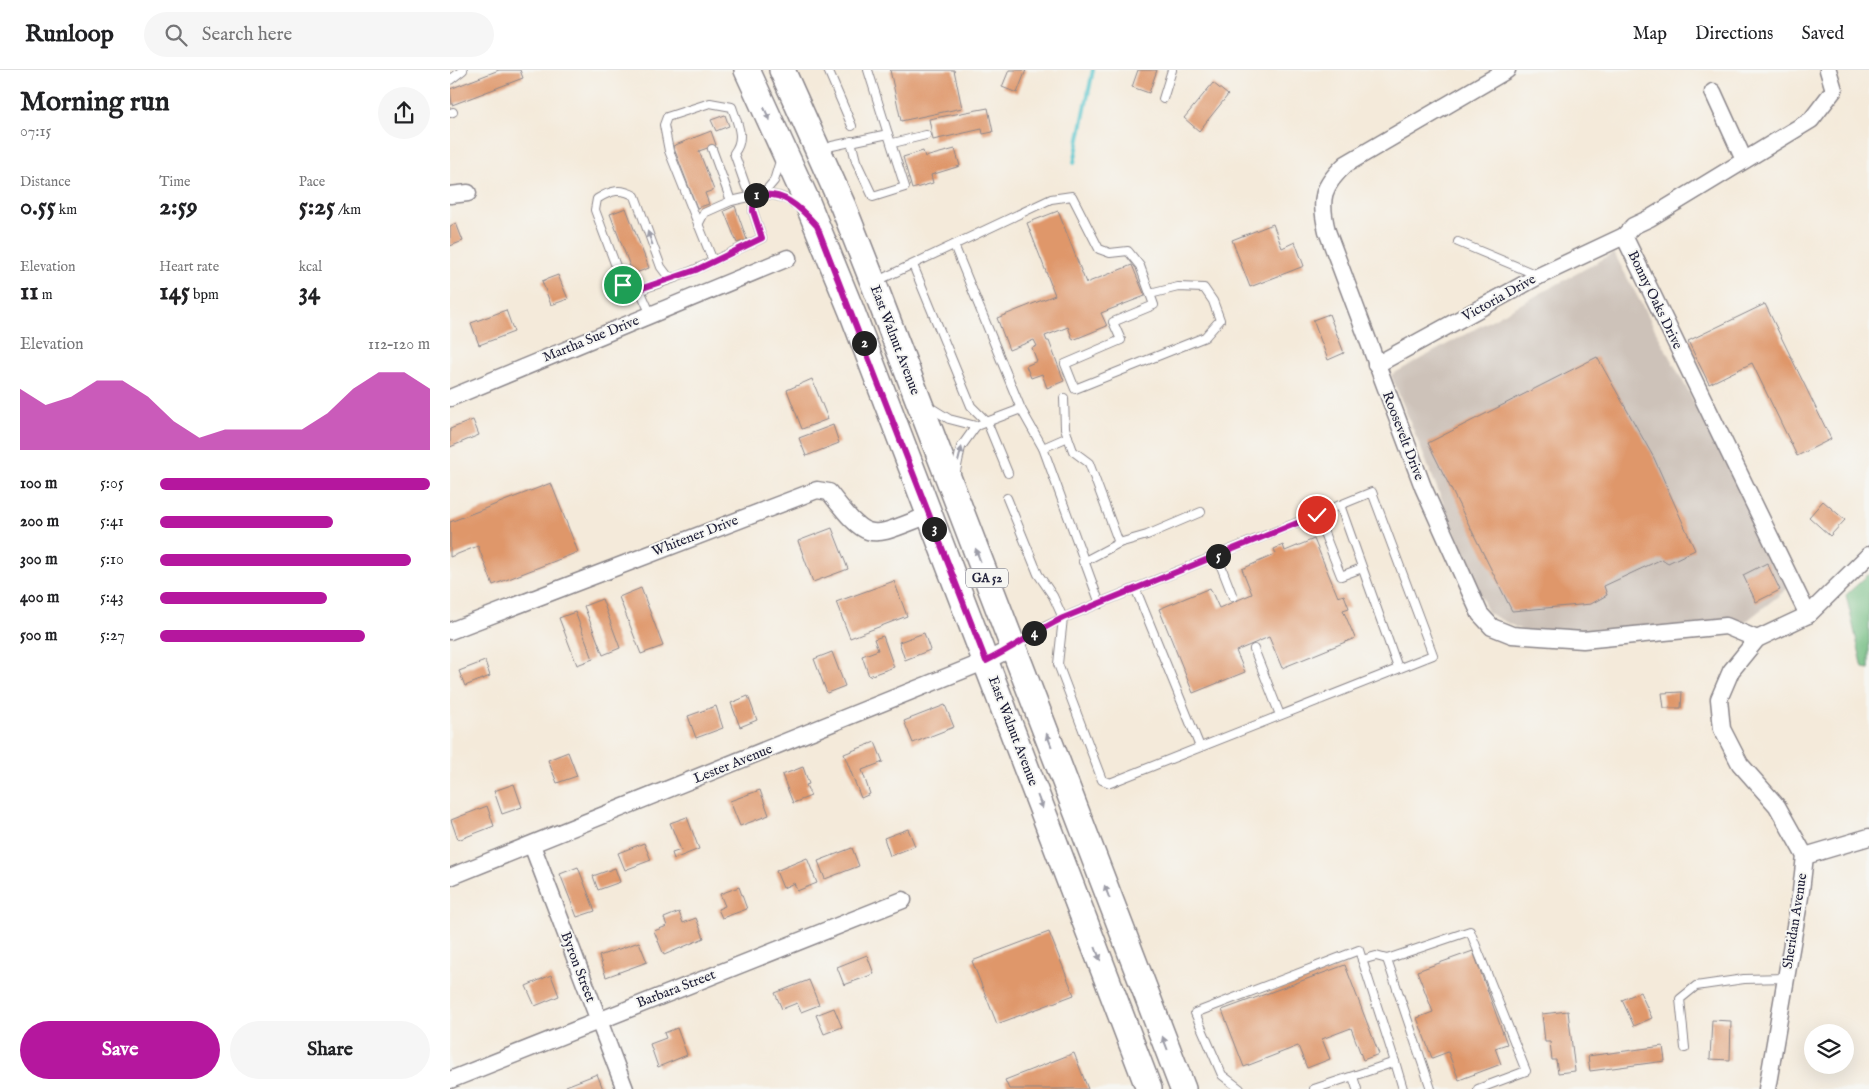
<!DOCTYPE html>
<html lang="en">
<head>
<meta charset="utf-8">
<style>
	:root { --surface:#fff; --page:#f6f6f6; --text:#202124; --muted:#757577; --line:#e0e0e0; --accent:#b5179e }
	body { margin:0; font-family:"IM FELL English",serif; background:var(--page); color:var(--text); height:100vh; display:flex; flex-direction:column; font-size:19px; white-space:nowrap }
	* { box-sizing:border-box; margin:0 }
	p { font-size:16px; color:var(--muted) }
	.icon { flex:none; width:28px; height:28px; fill:none; stroke:currentColor; stroke-width:2; stroke-linecap:round; stroke-linejoin:round }
	.map { position:relative; flex:1; overflow:hidden }
	.drawer { display:flex; flex-direction:column; background:var(--surface); width:450px }
	.drawer>* { flex:none }
	.fabs { position:absolute; left:1354px; top:954px; display:grid; gap:10px }
	.fabs a { display:grid; place-items:center; width:50px; height:50px; border-radius:50%; background:var(--surface); box-shadow:0 5px 20px #0002; font-size:25px }
	.pin { position:absolute; display:grid; place-items:center; width:42px; height:42px; color:#fff; margin:-21px; border:2px solid #fff; border-radius:50%; box-shadow:0 1px 5px #0007 }
	.km { position:absolute; width:25px; height:25px; margin:-12px; border-radius:50%; background:#222; color:#fff; font-size:14px; line-height:25px; text-align:center }
	.round { display:grid; place-items:center; flex:none; width:52px; height:52px; border-radius:26px; background:var(--page) }
	.head { display:flex; align-items:center; justify-content:space-between; height:85px; padding:0 20px }
	h1 { font-size:28px; font-weight:700; line-height:38px }
	.metrics { display:grid; grid-template-columns:repeat(3,1fr); gap:8px; height:85px; padding:5px 20px }
	.metrics div { display:grid; align-content:center }
	.metrics b { font-size:25px; font-weight:700 }
	.metrics small { font-size:14px; font-weight:400 }
	.metrics p { font-size:14px }
	.chart { height:140px; padding:10px 20px }
	.chart p { display:flex; justify-content:space-between }
	.chart svg { width:100%; height:90px; margin-top:5px; fill:var(--accent); opacity:.7 }
	.cta { display:flex; gap:10px; margin-top:auto; padding:10px 20px }
	.cta a { flex:1; height:58px; border-radius:30px; background:var(--accent); color:#fff; font-size:20px; font-weight:700; line-height:58px; text-align:center }
	.cta a+a { background:var(--page); color:var(--text) }
	ul { padding:0 20px; list-style:none; font-size:16px }
	li { display:grid; grid-template-columns:80px 60px 1fr; align-items:center; height:38px }
	li i { height:12px; border-radius:6px; background:var(--accent) }
	header { display:flex; align-items:center; gap:30px; box-sizing:border-box; height:70px; padding:0 25px; background:var(--surface); border-bottom:1px solid var(--line) }
	header strong { font-size:24px }
	nav { display:flex; gap:28px; margin-inline-start:auto; font-size:18px }
	.search { width:350px; height:45px; background:var(--page); display:flex; align-items:center; gap:12px; box-sizing:border-box; padding:0 18px; border-radius:28px; color:var(--muted); font-size:19px }
	main { display:flex; flex:1; min-height:0 }
	.map>svg:first-child { display:block }
	.industrial { fill:#cdc2b9 }
	.forest { fill:#74bd83; stroke:#4b705f }
	.lines { fill:none; stroke-linecap:round; stroke-linejoin:round }
	.stream { stroke:#57c5cc; stroke-width:4 }
	.building { fill:#df976b }
	.service-casing { stroke:#8b868a; stroke-width:10 }
	.minor-casing { stroke:#8b868a; stroke-width:19 }
	.primary-casing { stroke:#8b868a; stroke-width:28 }
	.service { stroke:#fff; stroke-width:8 }
	.minor { stroke:#fff; stroke-width:16 }
	.primary { stroke:#fff; stroke-width:25 }
	.oneway { fill:#9c9ca7 }
	.route-casing { stroke:#fff; stroke-width:10 }
	.route { stroke:#b5179e; stroke-width:6 }
	.labels { text-anchor:middle; dominant-baseline:central; stroke-width:4; stroke-linejoin:round; paint-order:stroke }
	.shield { fill:#f6f6f2; stroke:#626272; stroke-width:1 }
	.shield-label { font-size:12px; font-weight:bold; fill:#22223b }
	.street-label { font-size:14px; fill:#22223b; stroke:#f6f6f2 }
</style>
</head>
<body>
<header>
<strong>Runloop</strong>
<div class="search"><svg class="icon" aria-label="search" viewBox="0 0 24 24"><circle cx="10" cy="10" r="6"/><path d="M15 15l6 6"/></svg>Search here</div>
<nav><a>Map</a><a>Directions</a><a>Saved</a></nav>
</header>
<main>
<section class="drawer">
<div class="head"><div><h1>Morning run</h1><p>07:15</p></div><a class="round"><svg class="icon" aria-label="share" viewBox="0 0 24 24"><path d="M12 15V3M7 8l5-5 5 5M5 13v7h14v-7"/></svg></a></div>
<div class="metrics">
<div><p>Distance</p><b>0.55<small> km</small></b></div>
<div><p>Time</p><b>2:59</b></div>
<div><p>Pace</p><b>5:25<small> /km</small></b></div>
</div>
<div class="metrics">
<div><p>Elevation</p><b>11<small> m</small></b></div>
<div><p>Heart rate</p><b>145<small> bpm</small></b></div>
<div><p>kcal</p><b>34</b></div>
</div>
<div class="chart"><p><span>Elevation</span>112–120 m</p>
<svg viewBox="0 0 160 44" preserveAspectRatio="none"><path d="M0 44V14L10 22L20 18L30 10L40 10L50 18L60 30L70 38L80 34L90 34L100 34L110 34L120 26L130 14L140 6L150 6L160 14V44z"/></svg>
</div>
<ul>
<li><b>100 m</b>5:05<i style="width:100%"></i></li>
<li><b>200 m</b>5:41<i style="width:64%"></i></li>
<li><b>300 m</b>5:10<i style="width:93%"></i></li>
<li><b>400 m</b>5:43<i style="width:62%"></i></li>
<li><b>500 m</b>5:27<i style="width:76%"></i></li>
</ul>
<div class="cta"><a>Save</a><a>Share</a></div>
</section>
<div class="map">
<svg width="1419" height="1019" viewBox="0 0 1419 1019">
	<rect width="100%" height="100%" fill="#f6f6f2"/>
	<filter id="ink" filterUnits="userSpaceOnUse"><feTurbulence type="fractalNoise" baseFrequency=".02" numOctaves="2"/><feDisplacementMap in="SourceGraphic" scale="10" xChannelSelector="R" yChannelSelector="G"/><feConvolveMatrix kernelMatrix="1 2 1 2 8 2 1 2 1" color-interpolation-filters="sRGB"/></filter>
	<filter id="wash" filterUnits="userSpaceOnUse"><feTurbulence type="fractalNoise" baseFrequency=".0096" numOctaves="4" result="noise"/><feDisplacementMap in="SourceGraphic" scale="20" xChannelSelector="R" yChannelSelector="G"/><feGaussianBlur stdDeviation="1.12" result="paint"/><feColorMatrix in="noise" values="0 0 0 0 0 0 0 0 0 0 0 0 0 0 0 0 0 1.4 0 .05"/><feComposite in="paint" operator="in"/></filter>
	<g filter="url(#wash)">
		<rect width="100%" height="100%" fill="#f4eada"/>
		<polygon class="industrial" points="1164,183 1342,515 1294,553 1077,563 1038,543 941,305"/>
		<polygon class="forest" points="1419,504 1419,599 1413,598 1396,525"/>
		<g class="lines">
			<polyline class="stream" points="624,93 643,0"/>
		</g>
		<g id="blocks">
			<g class="building">
				<polygon points="49,0 70,0 73,8 2,35 0,19"/>
				<polygon points="440,0 504,0 512,38 451,51"/>
				<polygon points="559,0 576,0 567,23 552,17"/>
				<polygon points="688,0 707,0 699,23 682,17"/>
				<polygon points="763,13 778,25 749,61 734,48"/>
				<polygon points="538,38 543,62 533,64 532,59 483,70 479,49"/>
				<polygon points="275,45 279,56 266,61 261,50"/>
				<polygon points="261,61 266,75 249,81 264,120 255,123 259,134 247,138 223,76"/>
				<polygon points="505,79 510,96 481,105 483,113 462,119 453,87 473,81 475,87"/>
				<polygon points="285,136 297,170 287,173 274,141"/>
				<polygon points="176,138 199,198 183,204 160,144"/>
				<polygon points="608,141 636,213 682,195 695,226 651,243 657,256 623,270 618,257 595,266 597,271 599,271 614,311 597,318 592,304 581,308 576,296 587,291 582,278 587,276 584,270 559,280 547,248 605,225 577,153"/>
				<polygon points="6,153 13,171 0,176 0,156"/>
				<polygon points="823,154 832,178 845,172 854,196 800,217 782,170"/>
				<polygon points="108,205 118,229 101,235 92,211"/>
				<polygon points="1315,234 1381,369 1347,386 1302,293 1259,314 1238,271"/>
				<polygon points="56,240 64,262 29,275 21,253"/>
				<polygon points="879,244 894,283 878,290 863,250"/>
				<polygon points="1147,287 1204,388 1245,480 1218,493 1212,489 1154,516 1157,525 1141,534 1062,541 978,373"/>
				<polygon points="362,309 378,349 352,359 337,320"/>
				<polygon points="23,350 29,365 0,377 0,359"/>
				<polygon points="383,355 389,373 356,386 349,368"/>
				<polygon points="101,413 128,482 43,515 28,476 0,487 0,452"/>
				<polygon points="1373,431 1395,450 1380,466 1359,447"/>
				<polygon points="382,458 398,499 363,512 348,471"/>
				<polygon points="864,469 888,527 894,525 899,538 893,540 905,568 832,598 819,567 786,581 795,602 743,623 709,539 760,518 769,538 802,524 792,499 826,484 824,479 833,475 835,481"/>
				<polygon points="1317,493 1330,520 1306,532 1293,505"/>
				<polygon points="444,511 457,546 400,568 386,532"/>
				<polygon points="191,518 213,576 191,584 169,527"/>
				<polygon points="152,529 170,578 153,585 134,536"/>
				<polygon points="125,542 143,589 127,595 109,548"/>
				<polygon points="474,563 480,580 455,590 449,572"/>
				<polygon points="433,566 444,597 419,606 412,586 428,580 424,569"/>
				<polygon points="382,582 395,616 377,623 364,589"/>
				<polygon points="35,591 40,606 15,616 9,601"/>
				<polygon points="1232,622 1231,638 1214,638 1212,623"/>
				<polygon points="298,626 307,650 290,657 281,633"/>
				<polygon points="495,635 504,657 463,673 454,651"/>
				<polygon points="266,636 273,658 246,668 238,646"/>
				<polygon points="425,672 433,692 412,700 420,724 411,728 394,684"/>
				<polygon points="118,682 127,706 107,713 98,690"/>
				<polygon points="353,697 359,714 356,715 361,726 343,733 332,705"/>
				<polygon points="64,714 72,737 52,744 44,721"/>
				<polygon points="310,720 319,745 290,756 280,731"/>
				<polygon points="37,736 44,756 8,770 1,750"/>
				<polygon points="237,747 249,779 224,789 222,783 231,780 220,753"/>
				<polygon points="458,759 465,776 440,786 434,768"/>
				<polygon points="194,773 201,790 175,800 168,783"/>
				<polygon points="402,778 409,796 375,809 368,791"/>
				<polygon points="357,788 367,813 347,821 344,813 333,818 326,801"/>
				<polygon points="128,797 145,841 127,847 110,804"/>
				<polygon points="165,798 170,812 148,820 143,806"/>
				<polygon points="289,817 297,839 272,848 268,839 275,836 270,824"/>
				<polygon points="229,842 233,853 246,848 254,868 214,885 204,861 217,856 214,848"/>
				<polygon points="599,862 624,925 547,954 522,891"/>
				<polygon points="189,872 197,892 156,907 149,886"/>
				<polygon points="1023,881 1057,974 1045,978 1051,994 1009,1010 998,982 982,988 967,948 983,942 967,901"/>
				<polygon points="417,885 424,904 394,915 387,897"/>
				<polygon points="895,895 929,984 913,990 901,958 872,969 880,989 857,998 848,976 794,997 772,940"/>
				<polygon points="101,905 109,926 85,936 76,916"/>
				<polygon points="359,910 369,935 351,942 347,933 332,939 325,923"/>
				<polygon points="1190,922 1202,948 1184,956 1172,930"/>
				<polygon points="384,938 392,957 374,964 366,945"/>
				<polygon points="1118,941 1125,1001 1108,1003 1106,990 1102,990 1100,972 1095,972 1092,944"/>
				<polygon points="1262,950 1281,951 1280,990 1260,989"/>
				<polygon points="227,958 237,985 208,997 200,974 216,968 214,963"/>
				<polygon points="1213,976 1215,991 1140,1001 1138,986"/>
				<polygon points="624,983 638,1019 559,1019 555,1010"/>
				<polygon points="147,1004 153,1019 117,1019 116,1016"/>
			</g>
		</g>
	</g>
	<g filter="url(#ink)">
		<use href="#blocks" fill-opacity="0" stroke="#8b868a" stroke-width="1"/>
		<g class="lines">
			<g class="service-casing">
				<g id="service">
					<polyline points="378,0 402,56"/>
					<polyline points="0,10 13,0"/>
					<polyline points="713,29 722,0"/>
					<polyline points="0,43 3,42"/>
					<polyline points="401,71 406,91 423,127 455,117 438,64"/>
					<polyline points="443,73 476,65"/>
					<polyline points="262,79 281,131"/>
					<polyline points="373,81 382,76 438,64 418,0"/>
					<polyline points="313,124 324,111 330,91"/>
					<polyline points="248,155 254,143 281,131 304,126 303,141 312,168 263,191"/>
					<polyline points="1008,172 1087,205"/>
					<polyline points="504,175 571,339 526,356 511,377 505,406"/>
					<polyline points="463,195 521,336 537,352 558,403"/>
					<path d="M224 208 217 205 211 197 185 126C171 118 161 120 147 129L145 140 173 215 181 222C209 214 237 205 263 191L219 81 214 55 217 47 260 33 282 37C287 53 296 68 284 83L296 117 304 126C321 122 340 127 352 140"/>
					<polyline points="425,212 601,129 622,126 649,179 660,183 678,181 690,196 704,235 663,252 671,270 615,294 625,319 755,267 770,250 763,231 754,218 728,217 700,224"/>
					<polyline points="190,220 201,245"/>
					<polyline points="614,328 615,358 618,367 623,381 639,393 669,473 633,492"/>
					<polyline points="478,336 499,349 526,356"/>
					<polyline points="571,339 593,378 650,534"/>
					<polyline points="593,378 618,367"/>
					<polyline points="557,428 588,504 603,526 613,548 608,594 652,710 660,713 983,585 922,422 613,548 588,560 566,576"/>
					<polyline points="890,435 948,598"/>
					<polyline points="867,445 891,506 912,498"/>
					<polyline points="669,473 697,465 751,442"/>
					<polyline points="767,486 783,527"/>
					<polyline points="686,520 750,677"/>
					<polyline points="804,579 830,645"/>
					<polyline points="912,890 926,886 937,889"/>
					<polyline points="1235,978 1230,929 1246,916 1294,909 1336,908"/>
					<polyline points="945,992 953,1019"/>
					<polyline points="903,1007 907,1019"/>
					<polyline points="790,1019 772,1005 745,943 909,880 945,992 864,1019"/>
					<polyline points="981,1019 937,889 1020,861 1076,1001 1028,1019"/>
				</g>
			</g>
			<g class="minor-casing">
				<g id="minor">
					<path d="M1057 0 896 94C872 116 869 129 877 161L973 417 1030 544 1042 557 1062 565 1133 570 1276 556 1307 569"/>
					<polyline points="1263,22 1294,90"/>
					<polyline points="0,125 18,123"/>
					<polyline points="1174,166 1358,545"/>
					<polyline points="926,295 1089,206 1174,166 1183,156 1200,148 1361,50 1384,20 1378,0"/>
					<polyline points="0,328 338,188"/>
					<path d="M0 561 367 420 379 422C420 475 419 468 479 445"/>
					<polyline points="82,775 175,1019"/>
					<polyline points="1355,786 1419,767"/>
					<polyline points="0,807 536,591 564,577"/>
					<polyline points="0,1010 453,830"/>
					<polyline points="1317,1019 1351,821 1355,786 1327,736 1290,694 1272,659 1269,629 1281,601 1307,569 1358,545 1419,485"/>
				</g>
			</g>
			<g class="primary-casing">
				<g id="primary">
					<polyline points="297,0 355,127 402,242 699,1019"/>
					<polyline points="332,0 393,136 423,212 733,1019"/>
				</g>
			</g>
			<use href="#service" class="service"/>
			<use href="#minor" class="minor"/>
			<use href="#primary" class="primary"/>
		</g>
		<defs><path id="oneway-solid" d="M-6-.8H1V-3.2L6.5 0L1 3.2V.8H-6Z" transform="scale(1.25)"/></defs>
		<g class="oneway">
			<use href="#oneway-solid" transform="translate(317 44) rotate(65)"/>
			<use href="#oneway-solid" transform="translate(200 168) rotate(-110)"/>
			<use href="#oneway-solid" transform="translate(510 384) rotate(-76)"/>
			<use href="#oneway-solid" transform="translate(528 485) rotate(-111)"/>
			<use href="#oneway-solid" transform="translate(599 670) rotate(-111)"/>
			<use href="#oneway-solid" transform="translate(590 732) rotate(69)"/>
			<use href="#oneway-solid" transform="translate(657 822) rotate(-111)"/>
			<use href="#oneway-solid" transform="translate(648 884) rotate(69)"/>
			<use href="#oneway-solid" transform="translate(715 973) rotate(-111)"/>
		</g>
	</g>
	<g class="lines" filter="url(#ink)">
		<g class="route-casing">
			<path id="route" d="M173 215 181 222 246 200 312 168 303 141 304 126C332 119 350 137 367 156L536 591C563 578 586 561 613 548L867 445"/>
		</g>
		<use href="#route" class="route"/>
	</g>
	<g class="labels">
		<rect class="shield" x="516" y="498.5" width="42" height="19" rx="4"/>
		<g class="shield-label">
			<text x="537" y="508">GA 52</text>
		</g>
		<g class="street-label">
			<text transform="translate(1049 228) rotate(-29)">Victoria Drive</text>
			<text transform="translate(1205 230) rotate(64)">Bonny Oaks Drive</text>
			<text transform="translate(141 269) rotate(-22)">Martha Sue Drive</text>
			<text transform="translate(445 270) rotate(69)">East Walnut Avenue</text>
			<text transform="translate(953 366) rotate(69)">Roosevelt Drive</text>
			<text transform="translate(245 466) rotate(-21)">Whitener Drive</text>
			<text transform="translate(563 661) rotate(69)">East Walnut Avenue</text>
			<text transform="translate(283 694) rotate(-22)">Lester Avenue</text>
			<text transform="translate(1345 851) rotate(-81)">Sheridan Avenue</text>
			<text transform="translate(128 897) rotate(69)">Byron Street</text>
			<text transform="translate(226 919) rotate(-21)">Barbara Street</text>
		</g>
	</g>
</svg>
<div class="fabs">
<a><svg class="icon" aria-label="layers" viewBox="0 0 24 24"><path d="M12 4l9 5-9 5-9-5zM3 14l9 5 9-5"/></svg></a>
</div>
<div class="pin" style="left:173px;top:215px;background:#1e9e55"><svg class="icon" aria-label="arrive" viewBox="0 0 24 24"><path d="M6 21V4h12l-3 4 3 4H6"/></svg></div>
<div class="pin" style="left:867px;top:445px;background:#d93025"><svg class="icon" aria-label="check" viewBox="0 0 24 24"><path d="M5 12l5 5 9-10"/></svg></div>
<b class="km" style="left:306px;top:125px">1</b>
<b class="km" style="left:414px;top:273px">2</b>
<b class="km" style="left:484px;top:459px">3</b>
<b class="km" style="left:584px;top:563px">4</b>
<b class="km" style="left:768px;top:486px">5</b>
</div>
</main>
</body>
</html>
